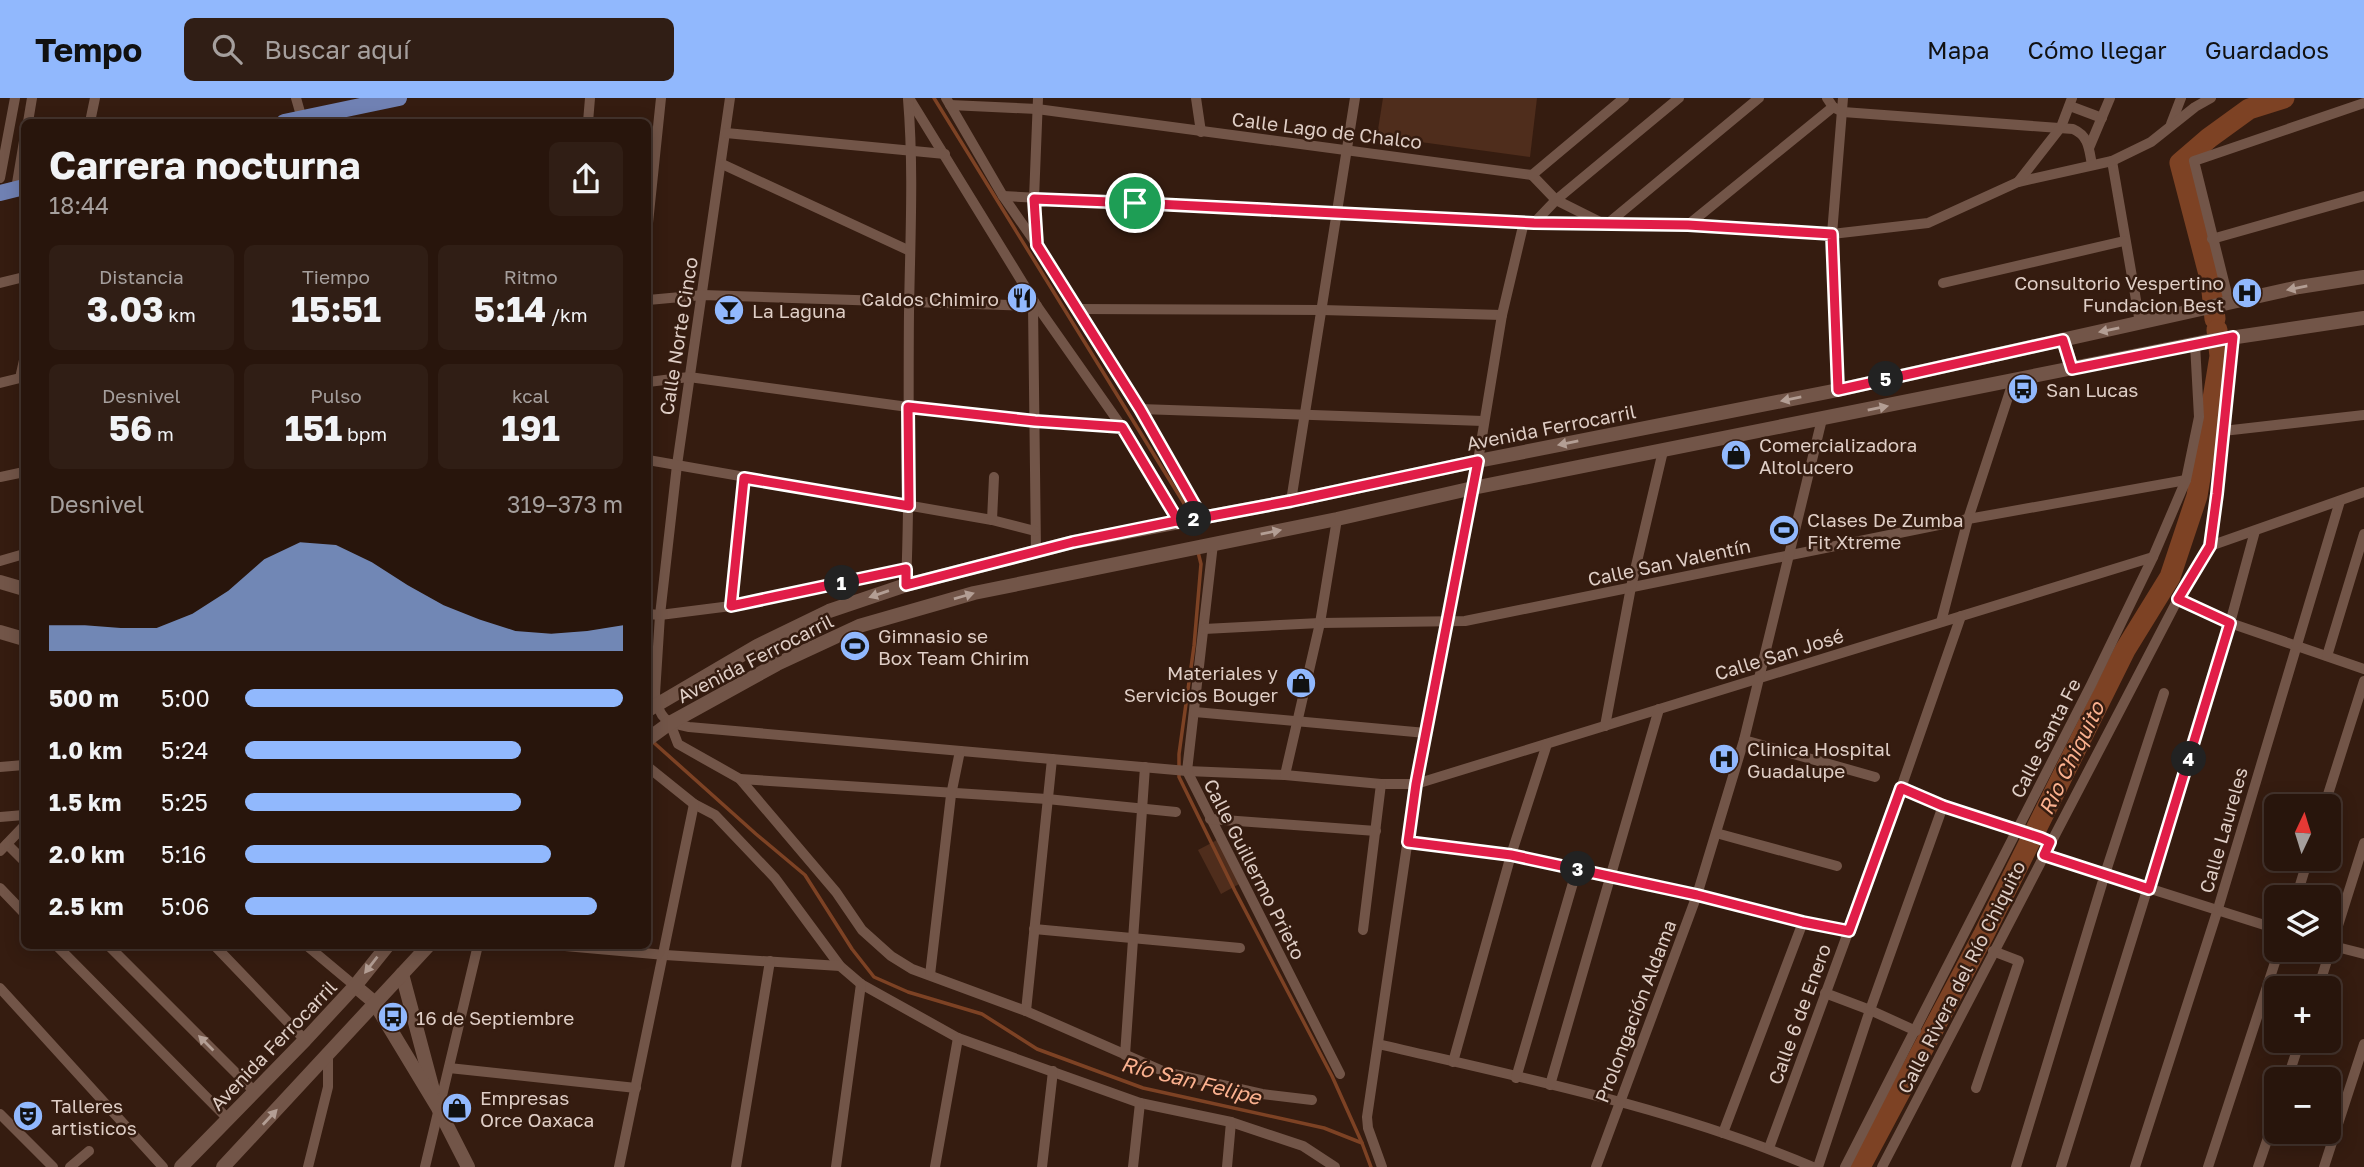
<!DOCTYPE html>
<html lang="es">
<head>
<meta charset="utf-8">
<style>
	:root { --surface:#28150c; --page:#301e15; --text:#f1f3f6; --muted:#a59f9d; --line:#44342d; --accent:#91b8fd }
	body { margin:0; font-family:"Golos Text",sans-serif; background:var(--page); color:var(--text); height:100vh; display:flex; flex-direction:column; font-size:26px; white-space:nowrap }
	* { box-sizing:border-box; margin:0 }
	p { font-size:23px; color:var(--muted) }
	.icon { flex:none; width:38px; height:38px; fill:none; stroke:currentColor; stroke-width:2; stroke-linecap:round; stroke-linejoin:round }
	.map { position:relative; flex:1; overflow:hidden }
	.sheet { position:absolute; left:21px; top:21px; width:630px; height:830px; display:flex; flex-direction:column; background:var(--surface); border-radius:10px; box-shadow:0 4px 18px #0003,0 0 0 2px var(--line) }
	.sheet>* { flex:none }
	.needle { width:46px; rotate:4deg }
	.tools { position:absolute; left:2264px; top:696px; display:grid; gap:14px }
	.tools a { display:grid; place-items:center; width:77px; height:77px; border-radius:10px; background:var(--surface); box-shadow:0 4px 18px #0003,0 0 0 2px var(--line); font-size:35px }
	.pin { position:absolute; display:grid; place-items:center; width:60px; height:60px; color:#fff; margin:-30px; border:4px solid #fff; border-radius:50%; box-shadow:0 2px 7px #0007 }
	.km { position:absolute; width:35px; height:35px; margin:-18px; border-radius:50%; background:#222; color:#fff; font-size:19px; line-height:35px; text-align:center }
	.round { display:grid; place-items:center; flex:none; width:74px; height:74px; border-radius:10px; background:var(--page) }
	.head { display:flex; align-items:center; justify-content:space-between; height:119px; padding:0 28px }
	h1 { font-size:38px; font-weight:700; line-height:52px }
	.stats { display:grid; grid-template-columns:repeat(3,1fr); gap:10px; height:119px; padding:7px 28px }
	.stats div { display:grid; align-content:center; border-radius:10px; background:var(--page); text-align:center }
	.stats b { font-size:35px; font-weight:700 }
	.stats small { font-size:19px; font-weight:400 }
	.stats p { font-size:19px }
	.chart { height:196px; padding:14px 28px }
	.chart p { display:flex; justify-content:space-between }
	.chart svg { width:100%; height:126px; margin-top:7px; fill:var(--accent); opacity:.7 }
	ul { padding:0 28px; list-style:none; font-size:23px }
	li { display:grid; grid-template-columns:112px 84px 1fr; align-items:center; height:52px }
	li i { height:18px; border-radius:9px; background:var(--accent) }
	header { display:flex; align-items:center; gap:42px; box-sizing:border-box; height:98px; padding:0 35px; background:var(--accent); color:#111 }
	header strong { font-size:33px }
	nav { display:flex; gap:38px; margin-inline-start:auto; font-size:24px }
	.search { width:490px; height:63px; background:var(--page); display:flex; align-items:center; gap:18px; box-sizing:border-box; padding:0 24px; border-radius:10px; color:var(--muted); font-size:26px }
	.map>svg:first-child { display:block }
	.green { fill:#4f2d1c }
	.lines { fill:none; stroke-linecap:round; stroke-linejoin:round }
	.stream { stroke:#7d4224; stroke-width:3.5 }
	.river { stroke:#7d4224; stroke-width:21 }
	.street { stroke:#725548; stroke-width:10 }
	.secondary { stroke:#725548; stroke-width:14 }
	.primary { stroke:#7081b3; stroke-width:16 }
	.oneway { fill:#b39e94 }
	.route-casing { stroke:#fff; stroke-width:14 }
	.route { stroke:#e11d48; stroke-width:9 }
	.labels { text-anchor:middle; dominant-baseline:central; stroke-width:5; stroke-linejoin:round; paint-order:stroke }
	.street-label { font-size:19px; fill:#dfcec6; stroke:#351c10 }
	.poi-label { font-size:19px; fill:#dfcec6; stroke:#351c10; text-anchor:start }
	.water-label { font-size:21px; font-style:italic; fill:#fbb18f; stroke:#351c10 }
</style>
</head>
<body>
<header>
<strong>Tempo</strong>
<div class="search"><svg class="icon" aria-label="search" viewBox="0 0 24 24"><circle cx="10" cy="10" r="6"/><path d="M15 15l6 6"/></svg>Buscar aquí</div>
<nav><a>Mapa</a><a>Cómo llegar</a><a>Guardados</a></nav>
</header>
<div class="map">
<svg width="2364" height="1069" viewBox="0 0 2364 1069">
	<rect width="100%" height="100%" fill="#351c10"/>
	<g class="green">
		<polygon points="1383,0 1537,0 1530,59 1377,38"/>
		<polygon points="1217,742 1241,785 1221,796 1198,752"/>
	</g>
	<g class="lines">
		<g class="stream">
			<polyline points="934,0 1185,407 1188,420"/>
			<polyline points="1198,454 1201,466 1194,548 1179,656 1179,679 1235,793 1332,978 1362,1045"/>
			<polyline points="652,643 756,736 805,777 852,851 874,879 908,894 982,916 1037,951 1143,990 1324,1030 1362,1045 1371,1069"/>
		</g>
		<g class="river">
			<polyline points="2215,221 2211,184 2180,65 2209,40 2249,11 2284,0"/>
			<polyline points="1860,1069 1984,836 2125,552 2170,479 2197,398 2220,258 2217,232"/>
		</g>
		<g class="street">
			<polyline points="296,0 300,14"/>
			<path d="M730 0 677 367 660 517 655 596C659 621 666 625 689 629L1187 673 1285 677 1381 686H1416L2153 459"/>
			<polyline points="909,0 1037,208 1122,329 1179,424"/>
			<polyline points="946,0 1003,98 1037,147 1140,311 1201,418"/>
			<polyline points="1196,0 1201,34"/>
			<path d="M1827 0 1833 9 1843 14 2073 31C2089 38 2089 51 2092 67"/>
			<polyline points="950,7 1037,11 1532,77"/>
			<polyline points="2070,8 2102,20"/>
			<polyline points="28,24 32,0"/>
			<polyline points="90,24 95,0"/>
			<polyline points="588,24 590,0"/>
			<polyline points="2171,26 2181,0"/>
			<polyline points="726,35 945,56"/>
			<polyline points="2089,50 2110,0"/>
			<polyline points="2112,63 2140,225"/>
			<polyline points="722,66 910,153"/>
			<polyline points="1532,77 1556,102 1606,127 1759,0"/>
			<polyline points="1532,77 1624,0"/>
			<polyline points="0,80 15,0"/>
			<polyline points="2018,84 2112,63 2151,44 2195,9 2211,0"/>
			<polyline points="16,91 24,43"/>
			<polyline points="1003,98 1534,125 1688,127 1832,136 1928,125 2018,84 2061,29 2072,0"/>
			<polyline points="648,125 661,0"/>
			<polyline points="1534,125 1556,102 1679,0"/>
			<polyline points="1688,127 1833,9"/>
			<polyline points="2212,141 2364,98"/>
			<polyline points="1037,146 1034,101 1038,0"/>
			<polyline points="0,185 24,179"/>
			<polyline points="1943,185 2124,143"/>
			<polyline points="648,202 703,197 1037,208"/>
			<polyline points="2229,204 2194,63 2364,5"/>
			<polyline points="1033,208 1036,454"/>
			<polyline points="1075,211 1322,212 1502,217"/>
			<polyline points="20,280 24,262"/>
			<polyline points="648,284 689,279 908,309 1035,323 1122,329"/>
			<polyline points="0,285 24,279"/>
			<polyline points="1838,292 1832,136 1843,0"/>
			<polyline points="1140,311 1483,323"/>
			<polyline points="2223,333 2364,317"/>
			<polyline points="648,362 992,422 1035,433"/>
			<polyline points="0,379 24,374"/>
			<polyline points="1291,403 1355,0"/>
			<polyline points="992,422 994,379"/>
			<polyline points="1213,446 1187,673 1340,976"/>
			<polyline points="2210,448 2364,394"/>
			<polyline points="0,463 24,456"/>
			<path d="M906 487C910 396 908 306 909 215 910 143 914 73 908 1"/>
			<polyline points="2178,501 2230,525 2364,571"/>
			<polyline points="731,508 744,380"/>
			<polyline points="648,516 660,517 731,508 907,471"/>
			<polyline points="1941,524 1968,421 2013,284"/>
			<polyline points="1204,531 1320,525 1465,523 1968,421 2186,382"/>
			<polyline points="2327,558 2364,436"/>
			<polyline points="1195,614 1426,635"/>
			<polyline points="670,625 678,646 740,681 836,794 862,832 891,858 912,871 1026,913 1165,974 1262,996 1312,1002"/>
			<polyline points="1605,628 1631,489 1663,353"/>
			<polyline points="1744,642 1875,679"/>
			<polyline points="0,669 24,667"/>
			<polyline points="648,669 694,706 715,717 775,780 840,868 861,886 958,940 1140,1005 1231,1024 1303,1048 1335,1069"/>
			<polyline points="1285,677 1320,525 1337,421"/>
			<polyline points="740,681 1047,701 1176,714"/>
			<polyline points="1901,690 1943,708 2027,733 2050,744"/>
			<polyline points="2324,709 2364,583"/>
			<polyline points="0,719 24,717"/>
			<polyline points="1210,721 1376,733"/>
			<polyline points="1716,735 1837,768"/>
			<polyline points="1408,744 1511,757 1610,778 1849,833"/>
			<polyline points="7,746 24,763"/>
			<polyline points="0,753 24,728"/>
			<polyline points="2044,757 2277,831"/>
			<polyline points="0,790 24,815"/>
			<polyline points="2296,800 2308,761"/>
			<polyline points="1034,831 1240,850"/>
			<polyline points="1363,832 1381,686"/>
			<polyline points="56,847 229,1022"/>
			<polyline points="108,847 254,993"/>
			<polyline points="214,847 305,942"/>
			<polyline points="306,847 355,888"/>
			<polyline points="554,847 665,857 840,868"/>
			<polyline points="2329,847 2364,856"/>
			<polyline points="930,877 951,697 960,653"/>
			<polyline points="0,890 163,1069"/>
			<polyline points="2318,891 2364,745"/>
			<polyline points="1825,895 1870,912 1916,933"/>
			<polyline points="1026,913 1052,661"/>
			<path d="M1378 946C1524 980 1674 1010 1813 1069"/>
			<polyline points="1125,957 1145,669"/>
			<polyline points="1453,964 1511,757 1547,646"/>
			<polyline points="449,970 636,990"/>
			<polyline points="1516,980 1577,771"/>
			<polyline points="2287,982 2300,943"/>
			<polyline points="1550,987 1659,611"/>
			<polyline points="1976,990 2019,863 1993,853"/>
			<polyline points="0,1016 53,1069"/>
			<polyline points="1723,1035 1803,824"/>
			<polyline points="1769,1050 1901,690 1961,518"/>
			<polyline points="70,1069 89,1053"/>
			<polyline points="308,1069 328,989 328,957"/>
			<polyline points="425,1069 478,847"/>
			<polyline points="619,1069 694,706"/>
			<polyline points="736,1069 770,863"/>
			<polyline points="836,1069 861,886"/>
			<polyline points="935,1069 958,940"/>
			<polyline points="1042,1069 1053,973"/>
			<polyline points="1133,1069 1140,1005"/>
			<polyline points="1227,1069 1231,1024"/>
			<polyline points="1382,1069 1368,1030 1367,1019 1416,686 1478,363 1502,217 1524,124"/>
			<polyline points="1596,1069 1697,797 1744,642 1822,321"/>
			<polyline points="1818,1069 1870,912 1943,708"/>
			<polyline points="1845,1069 2091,587 2153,459 2186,382 2199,319 2195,246"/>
			<polyline points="1882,1069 2178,501 2210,448 2218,396 2233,238"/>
			<polyline points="2016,1069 2105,776 2164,595"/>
			<polyline points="2061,1069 2230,525 2255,433"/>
			<polyline points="2135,1069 2217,814 2340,403"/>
			<polyline points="2208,1069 2279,852"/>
			<polyline points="2258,1069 2277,1013"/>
			<polyline points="2324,1069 2364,946"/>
		</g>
		<g class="secondary">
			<polyline points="2063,242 2072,271"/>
			<polyline points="0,484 24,491"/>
			<polyline points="0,534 24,541"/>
			<polyline points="648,612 757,548 829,513 906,487 1073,444 1291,403 1478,363 1838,292 2299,189 2364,179"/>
			<polyline points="648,641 670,625 777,566 859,528 974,495 1337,421 1473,390 2203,244 2364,220"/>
			<polyline points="402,876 433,992"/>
			<polyline points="355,888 374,904 438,1010 468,1069"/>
			<polyline points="181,1069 305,942 355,888 388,847"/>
			<polyline points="223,1069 429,847"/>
		</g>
		<g class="primary">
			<polyline points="284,24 399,0"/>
			<polyline points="0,95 24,89"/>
		</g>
	</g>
	<defs><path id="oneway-solid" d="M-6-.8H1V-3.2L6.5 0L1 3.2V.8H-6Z" transform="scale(1.75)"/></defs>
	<g class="oneway">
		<use href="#oneway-solid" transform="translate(2297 190) rotate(169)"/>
		<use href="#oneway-solid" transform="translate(2109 232) rotate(168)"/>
		<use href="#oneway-solid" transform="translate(1791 301) rotate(169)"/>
		<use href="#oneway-solid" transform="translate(1878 310) rotate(-11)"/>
		<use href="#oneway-solid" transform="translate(1568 345) rotate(169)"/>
		<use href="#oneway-solid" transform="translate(1271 434) rotate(-11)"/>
		<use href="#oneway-solid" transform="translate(879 496) rotate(161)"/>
		<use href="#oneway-solid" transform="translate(964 498) rotate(-16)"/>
		<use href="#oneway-solid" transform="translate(371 867) rotate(128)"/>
		<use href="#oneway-solid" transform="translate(206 945) rotate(-135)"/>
		<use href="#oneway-solid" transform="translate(270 1019) rotate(-47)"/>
	</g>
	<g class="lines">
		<g class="route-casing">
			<polyline id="route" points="1135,105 1034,101 1037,147 1140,311 1201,418 1073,444 906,487 906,471 731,508 744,380 909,408 908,309 1035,323 1122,329 1179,424 1291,403 1478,363 1416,686 1408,744 1511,757 1697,797 1803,824 1849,833 1901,690 1943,708 2041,740 2050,744 2044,757 2149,791 2230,525 2178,501 2210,448 2217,396 2233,239 2072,271 2063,242 1838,292 1832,136 1688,127 1534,125 1135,105"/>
		</g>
		<use href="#route" class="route"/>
	</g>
	<defs>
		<g id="hospital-disc" transform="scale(1.575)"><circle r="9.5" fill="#91b8fd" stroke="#351c10"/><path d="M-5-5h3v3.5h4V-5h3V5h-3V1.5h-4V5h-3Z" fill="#111"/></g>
		<g id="restaurant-disc" transform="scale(1.575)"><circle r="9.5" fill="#91b8fd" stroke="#351c10"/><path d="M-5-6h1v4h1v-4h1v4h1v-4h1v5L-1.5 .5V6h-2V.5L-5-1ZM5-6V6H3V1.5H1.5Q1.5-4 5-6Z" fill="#111"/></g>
		<g id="bar-disc" transform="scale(1.575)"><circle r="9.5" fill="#91b8fd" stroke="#351c10"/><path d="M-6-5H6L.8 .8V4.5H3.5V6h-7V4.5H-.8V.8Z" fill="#111"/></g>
		<g id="bus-disc" transform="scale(1.575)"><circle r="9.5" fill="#91b8fd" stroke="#351c10"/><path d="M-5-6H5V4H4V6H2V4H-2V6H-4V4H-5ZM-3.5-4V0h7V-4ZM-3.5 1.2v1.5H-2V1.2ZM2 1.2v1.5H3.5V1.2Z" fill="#111"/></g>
		<g id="shop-disc" transform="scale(1.575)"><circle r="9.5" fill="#91b8fd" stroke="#351c10"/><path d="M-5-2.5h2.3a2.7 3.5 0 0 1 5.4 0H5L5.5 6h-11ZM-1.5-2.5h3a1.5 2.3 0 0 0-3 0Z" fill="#111"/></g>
		<g id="stadium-disc" transform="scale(1.575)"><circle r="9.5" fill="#91b8fd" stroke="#351c10"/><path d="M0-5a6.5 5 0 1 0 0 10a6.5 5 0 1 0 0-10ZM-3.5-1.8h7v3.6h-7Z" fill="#111"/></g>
		<g id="theatre-disc" transform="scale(1.575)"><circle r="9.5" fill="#91b8fd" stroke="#351c10"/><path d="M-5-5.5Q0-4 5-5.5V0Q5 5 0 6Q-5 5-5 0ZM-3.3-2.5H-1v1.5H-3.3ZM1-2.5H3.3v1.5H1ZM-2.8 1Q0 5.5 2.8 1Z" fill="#111"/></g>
	</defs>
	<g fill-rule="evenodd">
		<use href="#hospital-disc" x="2247" y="195"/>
		<use href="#restaurant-disc" x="1022" y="200"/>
		<use href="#bar-disc" x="729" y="212"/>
		<use href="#bus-disc" x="2023" y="291"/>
		<use href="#shop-disc" x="1736" y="357"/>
		<use href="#stadium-disc" x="1784" y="432"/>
		<use href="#stadium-disc" x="855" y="548"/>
		<use href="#shop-disc" x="1301" y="585"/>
		<use href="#hospital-disc" x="1724" y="661"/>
		<use href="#bus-disc" x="393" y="919"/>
		<use href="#shop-disc" x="457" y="1010"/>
		<use href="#theatre-disc" x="28" y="1018"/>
	</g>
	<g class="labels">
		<g class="street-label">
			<text transform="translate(1327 32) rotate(7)">Calle Lago de Chalco</text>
			<text transform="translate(678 238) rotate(-81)">Calle Norte Cinco</text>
			<text transform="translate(1551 329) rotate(-11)">Avenida Ferrocarril</text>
			<text transform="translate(1669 464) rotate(-12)">Calle San Valentín</text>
			<text transform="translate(1779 556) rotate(-17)">Calle San José</text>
			<text transform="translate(755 560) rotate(-27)">Avenida Ferrocarril</text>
			<text transform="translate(2045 640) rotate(-63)">Calle Santa Fe</text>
			<text transform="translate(2223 732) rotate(-74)">Calle Laureles</text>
			<text transform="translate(1255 771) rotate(63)">Calle Guillermo Prieto</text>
			<text transform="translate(1961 879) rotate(-63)">Calle Rivera del Río Chiquito</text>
			<text transform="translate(1635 913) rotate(-69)">Prolongación Aldama</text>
			<text transform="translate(1799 916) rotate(-70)">Calle 6 de Enero</text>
			<text transform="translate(273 947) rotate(-46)">Avenida Ferrocarril</text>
		</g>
		<g class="poi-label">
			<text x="2224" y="184" text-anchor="end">Consultorio Vespertino<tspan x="2224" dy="22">Fundacion Best</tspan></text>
			<text x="999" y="200" text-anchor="end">Caldos Chimiro</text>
			<text x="752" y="212">La Laguna</text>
			<text x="2046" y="291">San Lucas</text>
			<text x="1759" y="346">Comercializadora<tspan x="1759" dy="22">Altolucero</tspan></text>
			<text x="1807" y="421">Clases De Zumba<tspan x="1807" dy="22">Fit Xtreme</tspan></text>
			<text x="878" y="537">Gimnasio se<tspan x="878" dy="22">Box Team Chirim</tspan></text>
			<text x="1278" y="574" text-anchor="end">Materiales y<tspan x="1278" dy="22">Servicios Bouger</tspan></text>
			<text x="1747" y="650">Clinica Hospital<tspan x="1747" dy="22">Guadalupe</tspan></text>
			<text x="416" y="919">16 de Septiembre</text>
			<text x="480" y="999">Empresas<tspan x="480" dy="22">Orce Oaxaca</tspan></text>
			<text x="51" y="1007">Talleres<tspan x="51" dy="22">artisticos</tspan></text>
		</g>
		<g class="water-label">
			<text transform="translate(2071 660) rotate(-64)">Rio Chiquito</text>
			<text transform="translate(1191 982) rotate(14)">Río San Felipe</text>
		</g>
	</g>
</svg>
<div class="tools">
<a><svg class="needle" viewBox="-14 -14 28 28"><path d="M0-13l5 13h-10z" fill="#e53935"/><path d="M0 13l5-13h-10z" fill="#a59f9d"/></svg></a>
<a><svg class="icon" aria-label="layers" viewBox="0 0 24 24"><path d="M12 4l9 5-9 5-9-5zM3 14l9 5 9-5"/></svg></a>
<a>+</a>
<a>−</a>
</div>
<div class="pin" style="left:1135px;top:105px;background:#1e9e55"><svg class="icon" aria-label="arrive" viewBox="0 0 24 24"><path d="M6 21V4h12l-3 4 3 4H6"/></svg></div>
<b class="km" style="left:842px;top:485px">1</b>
<b class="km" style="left:1194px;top:421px">2</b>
<b class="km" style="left:1578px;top:771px">3</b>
<b class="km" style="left:2189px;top:661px">4</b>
<b class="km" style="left:1886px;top:281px">5</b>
<section class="sheet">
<div class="head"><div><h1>Carrera nocturna</h1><p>18:44</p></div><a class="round"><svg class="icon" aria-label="share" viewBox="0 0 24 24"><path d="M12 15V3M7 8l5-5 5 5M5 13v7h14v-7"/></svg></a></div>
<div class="stats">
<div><p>Distancia</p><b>3.03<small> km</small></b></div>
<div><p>Tiempo</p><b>15:51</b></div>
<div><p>Ritmo</p><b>5:14<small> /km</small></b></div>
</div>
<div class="stats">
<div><p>Desnivel</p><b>56<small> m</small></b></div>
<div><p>Pulso</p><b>151<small> bpm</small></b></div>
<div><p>kcal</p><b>191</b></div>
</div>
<div class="chart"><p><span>Desnivel</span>319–373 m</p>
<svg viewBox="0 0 160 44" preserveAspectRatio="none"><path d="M0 44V35L10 35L20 36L30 36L40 31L50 23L60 12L70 6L80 7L90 13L100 21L110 28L120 33L130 37L140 38L150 37L160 35V44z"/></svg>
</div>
<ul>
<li><b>500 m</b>5:00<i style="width:100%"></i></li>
<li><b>1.0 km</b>5:24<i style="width:73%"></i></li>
<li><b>1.5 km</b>5:25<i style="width:73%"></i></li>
<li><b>2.0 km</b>5:16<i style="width:81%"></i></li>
<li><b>2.5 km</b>5:06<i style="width:93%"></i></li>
</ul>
</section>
</div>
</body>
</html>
